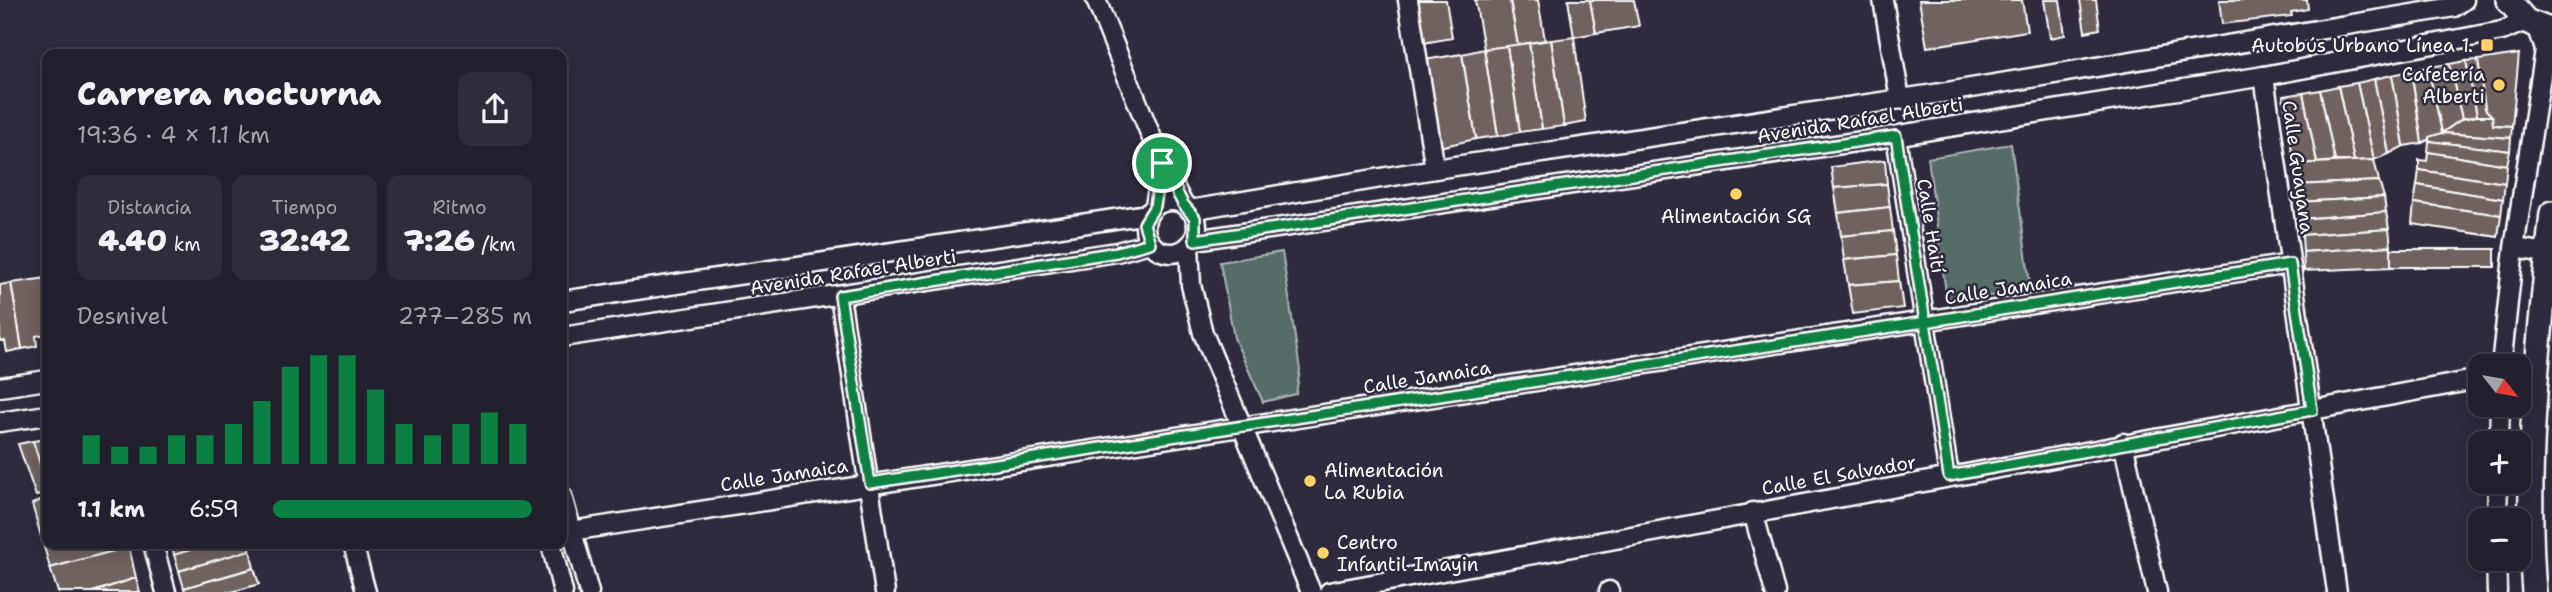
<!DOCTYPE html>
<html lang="es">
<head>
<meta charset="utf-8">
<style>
	:root { --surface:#23202e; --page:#2f2d3a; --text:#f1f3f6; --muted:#a3a3aa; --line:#403e4a; --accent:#0b8043 }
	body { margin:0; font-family:"Shantell Sans",sans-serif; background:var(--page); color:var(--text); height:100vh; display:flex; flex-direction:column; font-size:26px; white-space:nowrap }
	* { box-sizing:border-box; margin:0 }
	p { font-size:23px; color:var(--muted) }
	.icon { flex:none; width:38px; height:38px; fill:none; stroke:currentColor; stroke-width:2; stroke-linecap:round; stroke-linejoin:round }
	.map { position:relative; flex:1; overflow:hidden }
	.sheet { position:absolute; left:42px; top:49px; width:525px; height:500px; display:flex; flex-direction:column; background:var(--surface); border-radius:14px; box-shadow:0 4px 18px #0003,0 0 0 2px var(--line) }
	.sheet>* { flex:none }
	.needle { width:46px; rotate:121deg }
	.buttons { position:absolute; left:2468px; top:354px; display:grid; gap:14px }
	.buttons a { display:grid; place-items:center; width:63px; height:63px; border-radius:14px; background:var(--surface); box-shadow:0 4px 18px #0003,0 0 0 2px var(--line); font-size:35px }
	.pin { position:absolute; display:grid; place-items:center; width:60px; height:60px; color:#fff; margin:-30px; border:4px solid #fff; border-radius:50%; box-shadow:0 2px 7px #0007 }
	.round { display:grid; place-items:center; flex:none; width:74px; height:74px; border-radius:14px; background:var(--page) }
	.headline { display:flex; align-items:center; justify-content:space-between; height:119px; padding:0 35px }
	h1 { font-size:32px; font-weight:800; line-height:52px }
	.stats { display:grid; grid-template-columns:repeat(3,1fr); gap:10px; height:119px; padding:7px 35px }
	.stats div { display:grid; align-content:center; border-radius:14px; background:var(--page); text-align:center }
	.stats b { font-size:30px; font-weight:800 }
	.stats small { font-size:19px; font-weight:400 }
	.stats p { font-size:19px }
	.chart { height:196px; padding:14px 35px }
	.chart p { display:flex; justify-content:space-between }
	.chart svg { width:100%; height:126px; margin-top:7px; stroke:var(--accent); stroke-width:6 }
	ul { padding:0 35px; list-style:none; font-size:23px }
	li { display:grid; grid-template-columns:112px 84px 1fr; align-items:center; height:52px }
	li i { height:18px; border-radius:9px; background:var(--accent) }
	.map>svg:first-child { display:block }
	.green { fill:#576c67; stroke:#abb6b3; stroke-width:2 }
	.building { fill:#70635f; stroke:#fff; stroke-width:2 }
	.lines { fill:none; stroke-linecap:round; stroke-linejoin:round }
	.minor-casing { stroke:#fff; stroke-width:23 }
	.tertiary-casing { stroke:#fff; stroke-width:28 }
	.minor { stroke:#2f2a3d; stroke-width:18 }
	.tertiary { stroke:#2f2a3d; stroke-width:23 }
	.route-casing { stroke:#fff; stroke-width:14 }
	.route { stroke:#0b8043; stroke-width:9 }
	.poi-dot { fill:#ffd166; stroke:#2f2a3d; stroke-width:2.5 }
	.labels { text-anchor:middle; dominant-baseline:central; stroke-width:5; stroke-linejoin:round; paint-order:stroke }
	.poi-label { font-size:19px; fill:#fff; stroke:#2f2a3d; text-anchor:end }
	.street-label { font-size:19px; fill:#fff; stroke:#2f2a3d }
</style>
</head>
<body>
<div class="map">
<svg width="2552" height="592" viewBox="0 0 2552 592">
	<rect width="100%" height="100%" fill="#2f2a3d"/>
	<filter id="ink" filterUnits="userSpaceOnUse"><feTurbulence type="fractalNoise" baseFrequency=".0143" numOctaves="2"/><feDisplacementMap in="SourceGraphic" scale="14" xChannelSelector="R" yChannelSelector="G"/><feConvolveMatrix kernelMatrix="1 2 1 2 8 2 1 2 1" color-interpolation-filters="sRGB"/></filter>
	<g filter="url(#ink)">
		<g class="green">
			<polygon points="2011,144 2031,291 1947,301 1928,158"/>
			<polygon points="1282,252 1300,370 1296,394 1263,402 1234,338 1220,262"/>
		</g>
		<g class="building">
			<polygon points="1416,0 1446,0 1452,38 1423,43"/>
			<polygon points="1475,0 1510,0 1518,45 1484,49"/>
			<polygon points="1510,0 1538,0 1545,40 1518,45"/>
			<polygon points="1568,0 1590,0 1596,33 1574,37"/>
			<polygon points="1590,0 1634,0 1639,26 1596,33"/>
			<polygon points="1919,0 2022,0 2027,31 1927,47"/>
			<polygon points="2044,0 2060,0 2065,35 2050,38"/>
			<polygon points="2080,0 2096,0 2100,29 2085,32"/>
			<polygon points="2219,0 2307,0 2308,9 2291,12 2292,16 2222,24"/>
			<polygon points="1574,37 1586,122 1564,126 1551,40"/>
			<polygon points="1551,40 1564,126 1542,129 1529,43"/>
			<polygon points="1529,43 1542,129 1520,132 1507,46"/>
			<polygon points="1507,46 1520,132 1498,136 1484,49"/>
			<polygon points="1484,49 1498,136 1476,139 1462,54"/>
			<polygon points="1462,54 1476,139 1439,147 1424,60"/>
			<polygon points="2519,54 2512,126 2493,125 2492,116 2485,109 2478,60"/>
			<polygon points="2478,60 2485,109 2492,116 2477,116 2466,61"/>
			<polygon points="2466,61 2477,116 2462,119 2449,64"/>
			<polygon points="2449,64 2462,119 2442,133 2428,67"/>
			<polygon points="2428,67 2442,133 2422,143 2411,71"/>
			<polygon points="2411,71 2422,143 2404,146 2392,75"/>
			<polygon points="2392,75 2404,146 2389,154 2374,79"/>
			<polygon points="2374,79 2389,154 2374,160 2357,83"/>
			<polygon points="2357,83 2374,160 2354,161 2338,86"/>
			<polygon points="2338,86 2354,161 2335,161 2320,90"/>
			<polygon points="2320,90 2335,161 2317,163 2303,93"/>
			<polygon points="2303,93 2317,163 2294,164 2283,96"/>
			<polygon points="2477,116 2492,116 2493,125 2512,126 2511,138 2442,133 2462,119"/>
			<polygon points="2442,133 2511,138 2510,151 2429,141 2429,137"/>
			<polygon points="2429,141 2510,151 2507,165 2428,152"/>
			<polygon points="2428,152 2507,165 2505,183 2419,170 2419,160 2427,161"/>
			<polygon points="1885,160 1887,184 1834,188 1831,167"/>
			<polygon points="2374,160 2379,181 2296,185 2294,164"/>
			<polygon points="2419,170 2505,183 2503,199 2417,185"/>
			<polygon points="2379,181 2384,197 2298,202 2296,185"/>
			<polygon points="1887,184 1890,207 1838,213 1834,188"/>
			<polygon points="2417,185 2503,199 2501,215 2414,203"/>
			<polygon points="2384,197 2386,212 2300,219 2298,202"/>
			<polygon points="2414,203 2501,215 2498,237 2412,224"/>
			<polygon points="1890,207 1893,231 1841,236 1838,213"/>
			<polygon points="2386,212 2389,229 2302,235 2300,219"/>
			<polygon points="2389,229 2391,246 2303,252 2302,235"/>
			<polygon points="1893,231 1896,255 1844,260 1841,236"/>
			<polygon points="2391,246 2391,267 2304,271 2303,252"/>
			<rect x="2391" y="249" width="104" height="18"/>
			<polygon points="1896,255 1899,281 1848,285 1844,260"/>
			<polygon points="47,278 47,334 36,336 37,346 22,349 11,283"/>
			<polygon points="1899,281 1903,308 1853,314 1848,285"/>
			<polygon points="11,283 22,349 7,352 5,341 0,341 0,285"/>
			<polygon points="47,439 47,487 33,441"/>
			<polygon points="33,441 47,487 47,493 36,496 18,444"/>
			<polygon points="47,497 47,534 41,536 32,504"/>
			<polygon points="47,534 47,544 129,547 50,568 41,536"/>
			<polygon points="172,544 210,544 174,555"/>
			<polygon points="210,544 248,544 250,550 179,571 174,555"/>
			<polygon points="129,547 136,578 93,592 58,592 50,568"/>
			<polygon points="250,550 254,568 184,588 179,571"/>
			<polygon points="254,568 259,584 232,592 185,592 184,588"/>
			<polygon points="136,578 140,592 93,592"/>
		</g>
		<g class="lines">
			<g class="minor-casing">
				<g id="minor">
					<polyline points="1096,0 1162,163 1183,204"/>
					<polyline points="1408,0 1435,169"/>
					<polyline points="1883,0 1900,99"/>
					<polyline points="2264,76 2337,592"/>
					<polyline points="1896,136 1949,476"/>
					<circle cx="1171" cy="227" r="26"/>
					<polyline points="1155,206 1162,163"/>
					<polyline points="1190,210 1435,169 1941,93 2454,7 2464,0"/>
					<polyline points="1195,240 1869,140 2264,76 2502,31 2526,21"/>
					<polyline points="1189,246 1191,285 1203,333 1311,592"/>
					<polyline points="2514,248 2548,253"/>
					<polyline points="840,296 885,592"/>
					<polyline points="562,301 1148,214"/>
					<polyline points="562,337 1117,252 1150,243"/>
					<polyline points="2501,366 2514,248 2545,50 2538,28"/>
					<polyline points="0,387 47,380"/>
					<polyline points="0,422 47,415"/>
					<polyline points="2123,443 2157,592"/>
					<polyline points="2499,443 2500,404"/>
					<polyline points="562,496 589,592"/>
					<polyline points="1753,512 1775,592"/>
					<polyline points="2497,520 2498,481"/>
					<polyline points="571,531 2290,264"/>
					<polyline points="153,544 166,592"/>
					<polyline points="353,544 366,592"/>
					<polyline points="551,544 563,592"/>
					<polyline points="2496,558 2497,592"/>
					<polyline points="1609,591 1609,592"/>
					<polyline points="1329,592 2480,379"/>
				</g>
			</g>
			<g class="tertiary-casing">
				<g id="tertiary">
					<polyline points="2508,0 2526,21 2552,31"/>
					<path d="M2534 592C2524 465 2539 339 2552 213"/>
				</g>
			</g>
			<use href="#minor" class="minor"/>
			<use href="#tertiary" class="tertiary"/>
		</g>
	</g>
	<g class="lines" filter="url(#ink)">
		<g class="route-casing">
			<polyline id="route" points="1162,163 1155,206 1144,224 1150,243 1117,252 840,296 870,483 1925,322 1949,476 2312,410 2290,264 1925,322 1896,136 1195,240 1195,218 1183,204 1162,163"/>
		</g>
		<use href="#route" class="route"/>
	</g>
	<g class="poi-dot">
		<rect x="2480" y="38" width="14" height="14" rx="3.5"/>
		<circle cx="2499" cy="85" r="7"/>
		<circle cx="1736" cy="194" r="7"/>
		<circle cx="1310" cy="481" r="7"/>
		<circle cx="1323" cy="553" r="7"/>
	</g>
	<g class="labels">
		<g class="poi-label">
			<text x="2473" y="45">Autobús Urbano Línea 1.</text>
			<text x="2485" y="74">Cafetería<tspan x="2485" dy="22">Alberti</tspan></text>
			<text x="1736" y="216" text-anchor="middle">Alimentación SG</text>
			<text x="1324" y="470" text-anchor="start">Alimentación<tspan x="1324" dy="22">La Rubia</tspan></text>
			<text x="1337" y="542" text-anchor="start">Centro<tspan x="1337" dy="22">Infantil Imayin</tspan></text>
		</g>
		<g class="street-label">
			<text transform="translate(1860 120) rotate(-9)">Avenida Rafael Alberti</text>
			<text transform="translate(2298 167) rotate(82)">Calle Guayana</text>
			<text transform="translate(1931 226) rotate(81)">Calle Haití</text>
			<text transform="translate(853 272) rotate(-9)">Avenida Rafael Alberti</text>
			<text transform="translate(2008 288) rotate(-9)">Calle Jamaica</text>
			<text transform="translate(1427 377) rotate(-9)">Calle Jamaica</text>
			<text transform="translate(784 475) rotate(-9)">Calle Jamaica</text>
			<text transform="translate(1839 475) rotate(-10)">Calle El Salvador</text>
		</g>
	</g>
</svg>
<div class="buttons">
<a><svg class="needle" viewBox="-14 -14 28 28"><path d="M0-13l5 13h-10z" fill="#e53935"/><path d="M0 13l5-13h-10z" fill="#a3a3aa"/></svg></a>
<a>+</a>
<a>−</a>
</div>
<div class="pin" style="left:1162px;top:163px;background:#1e9e55"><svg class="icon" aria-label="arrive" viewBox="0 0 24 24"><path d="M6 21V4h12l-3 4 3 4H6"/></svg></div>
<section class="sheet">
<div class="headline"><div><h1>Carrera nocturna</h1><p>19:36 · 4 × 1.1 km</p></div><a class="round"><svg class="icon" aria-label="share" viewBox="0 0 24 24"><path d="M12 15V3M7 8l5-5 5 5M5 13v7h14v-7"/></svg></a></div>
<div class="stats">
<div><p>Distancia</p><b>4.40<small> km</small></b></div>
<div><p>Tiempo</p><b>32:42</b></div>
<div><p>Ritmo</p><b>7:26<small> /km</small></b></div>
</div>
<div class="chart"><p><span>Desnivel</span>277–285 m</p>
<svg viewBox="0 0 160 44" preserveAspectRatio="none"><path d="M5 44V34M15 44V38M25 44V38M35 44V34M45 44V34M55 44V30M65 44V22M75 44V10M85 44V6M95 44V6M105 44V18M115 44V30M125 44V34M135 44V30M145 44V26M155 44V30"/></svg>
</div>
<ul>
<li><b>1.1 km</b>6:59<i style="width:100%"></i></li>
</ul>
</section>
</div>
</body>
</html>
